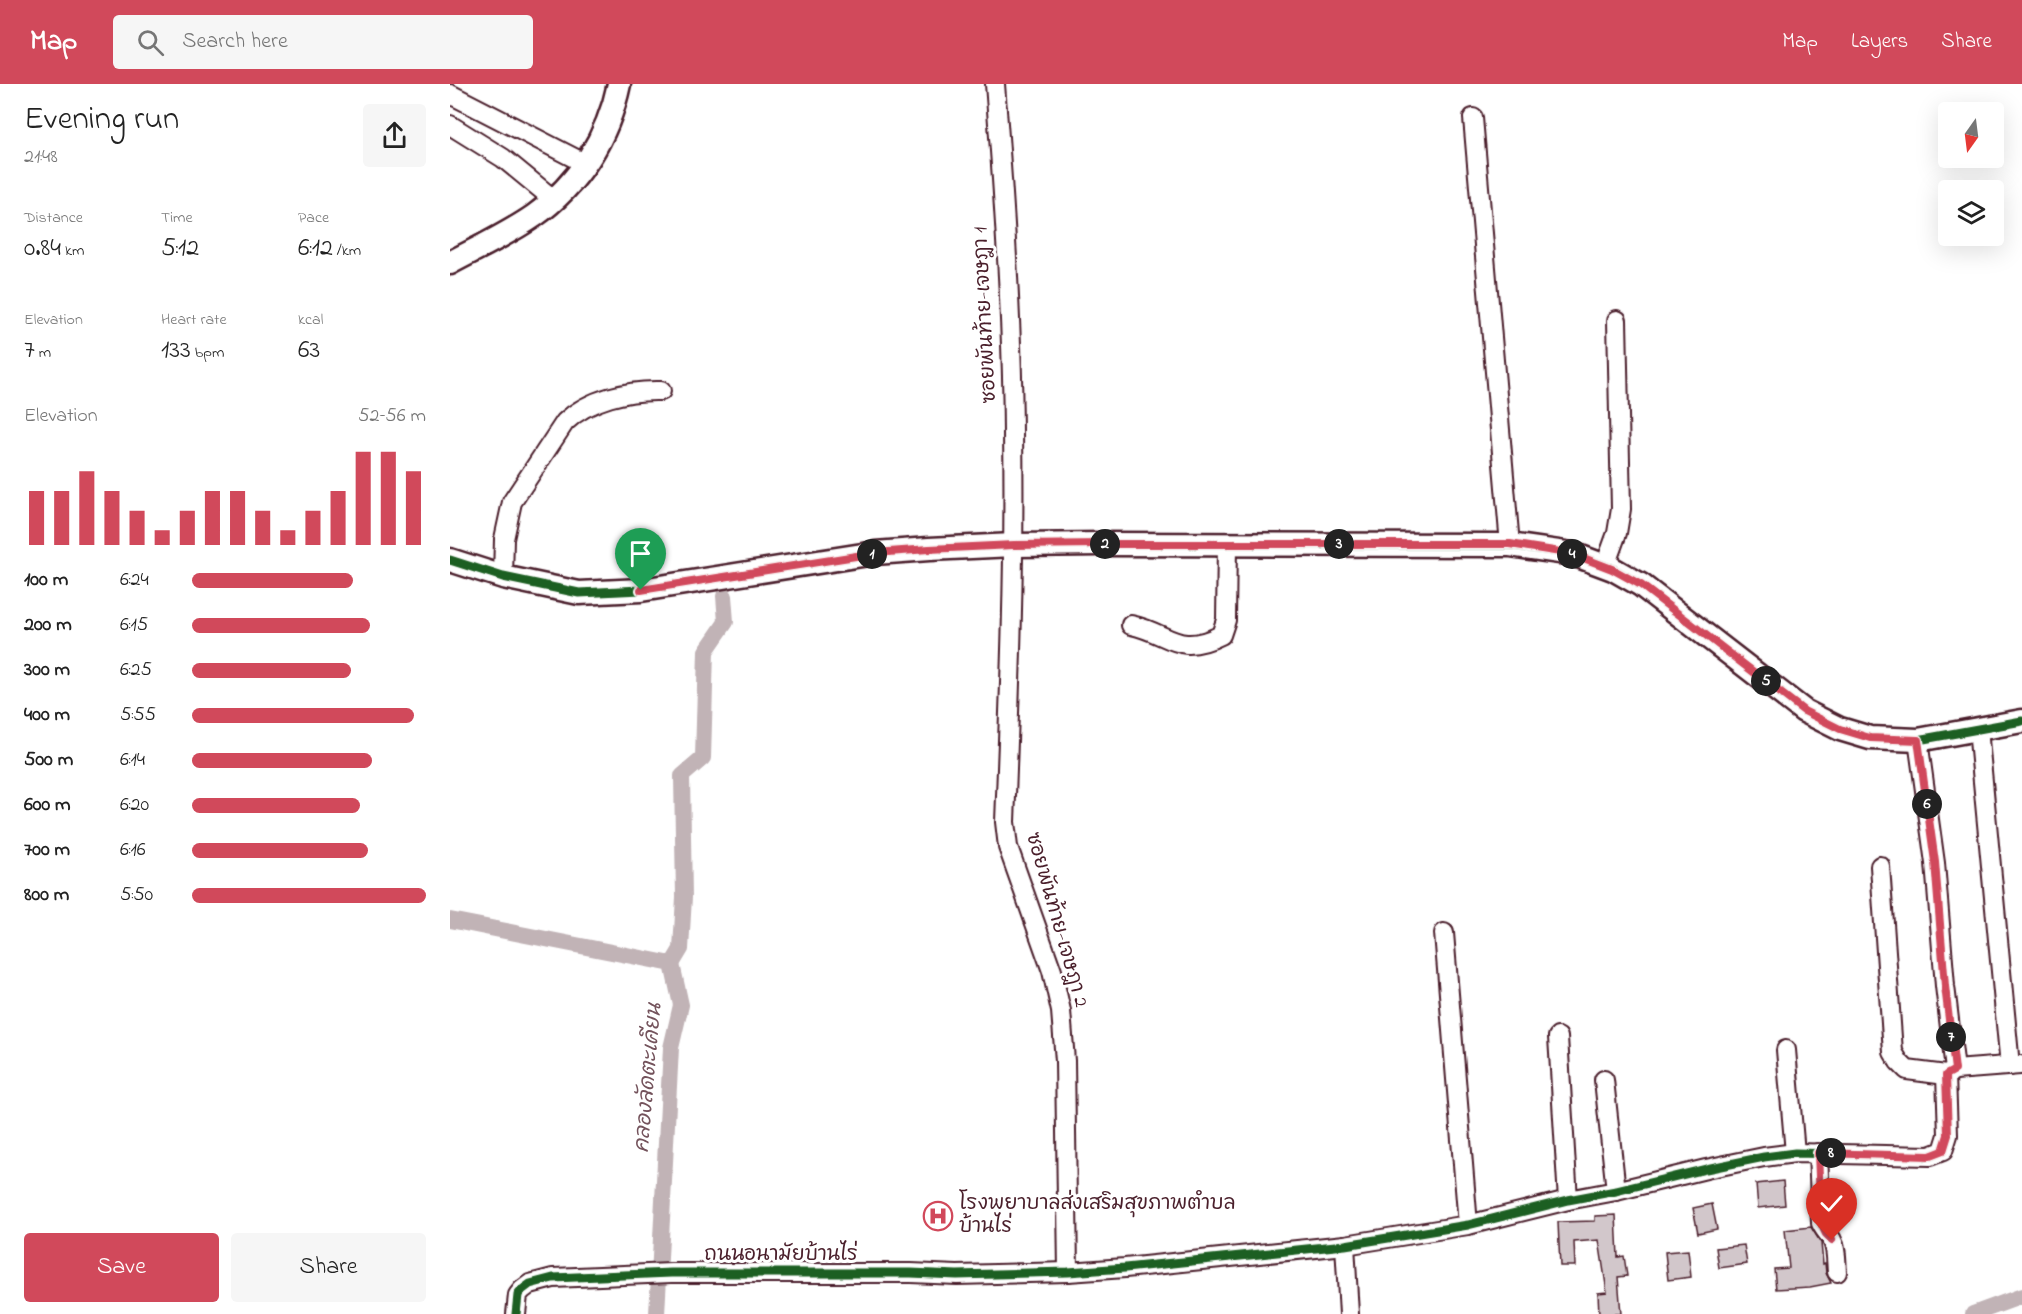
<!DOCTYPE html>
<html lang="en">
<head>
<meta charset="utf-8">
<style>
	:root { --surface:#fff; --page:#f6f6f6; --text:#222; --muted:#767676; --accent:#d1495b }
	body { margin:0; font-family:"Indie Flower","Playpen Sans Thai",sans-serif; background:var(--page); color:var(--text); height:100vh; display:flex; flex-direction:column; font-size:22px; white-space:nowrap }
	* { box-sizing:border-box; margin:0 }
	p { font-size:20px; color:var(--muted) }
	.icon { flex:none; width:33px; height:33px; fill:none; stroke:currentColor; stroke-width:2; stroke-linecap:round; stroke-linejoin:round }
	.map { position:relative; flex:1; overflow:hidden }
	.drawer { display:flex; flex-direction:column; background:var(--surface); width:450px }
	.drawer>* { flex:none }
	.needle { width:39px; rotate:194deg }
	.fabs { position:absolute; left:1488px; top:18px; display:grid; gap:12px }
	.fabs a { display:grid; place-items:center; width:66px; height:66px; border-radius:6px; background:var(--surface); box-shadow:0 6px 24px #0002; font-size:30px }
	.pin { position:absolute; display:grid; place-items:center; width:51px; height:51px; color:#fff; margin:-62px -26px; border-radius:50% 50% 50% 0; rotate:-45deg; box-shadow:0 0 6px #0007 }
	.pin .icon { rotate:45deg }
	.km { position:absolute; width:30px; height:30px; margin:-15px; border-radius:50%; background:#222; color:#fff; font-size:16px; line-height:30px; text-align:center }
	.round { display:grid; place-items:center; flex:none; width:63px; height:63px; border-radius:6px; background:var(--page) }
	.summary { display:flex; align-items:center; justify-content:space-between; height:102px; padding:0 24px }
	h1 { font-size:33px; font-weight:600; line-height:45px }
	.metrics { display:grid; grid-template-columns:repeat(3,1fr); gap:9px; height:102px; padding:6px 24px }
	.metrics div { display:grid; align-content:center }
	.metrics b { font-size:26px; font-weight:600 }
	.metrics small { font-size:16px; font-weight:400 }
	.metrics p { font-size:16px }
	.chart { height:168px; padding:12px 24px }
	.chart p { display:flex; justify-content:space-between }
	.chart svg { width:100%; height:108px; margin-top:6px; stroke:var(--accent); stroke-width:6 }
	.action { display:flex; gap:12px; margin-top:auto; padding:12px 24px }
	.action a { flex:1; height:69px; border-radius:6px; background:var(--accent); color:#fff; font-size:24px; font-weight:600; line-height:69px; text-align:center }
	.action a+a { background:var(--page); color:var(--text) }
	ul { padding:0 24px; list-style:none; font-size:20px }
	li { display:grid; grid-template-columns:96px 72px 1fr; align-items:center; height:45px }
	li i { height:15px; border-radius:8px; background:var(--accent) }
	header { display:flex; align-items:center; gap:36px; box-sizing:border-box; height:84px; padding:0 30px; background:var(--accent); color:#fff }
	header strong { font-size:28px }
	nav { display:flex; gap:33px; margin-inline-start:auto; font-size:21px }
	.search { width:420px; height:54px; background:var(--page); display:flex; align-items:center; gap:15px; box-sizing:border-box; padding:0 21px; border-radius:6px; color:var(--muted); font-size:22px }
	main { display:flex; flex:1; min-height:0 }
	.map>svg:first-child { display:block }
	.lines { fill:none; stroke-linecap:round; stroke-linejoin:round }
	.canal { stroke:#c1b3b6; stroke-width:16 }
	.building { fill:#d2c7cb; stroke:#4a1f2b; stroke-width:1.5 }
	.minor-casing { stroke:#4a1f2b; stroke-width:22 }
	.tertiary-casing { stroke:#4a1f2b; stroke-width:27 }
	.minor { stroke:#fff; stroke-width:18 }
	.tertiary { stroke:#fff; stroke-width:22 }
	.cycleway-casing { stroke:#fff; stroke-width:13 }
	.cycleway { stroke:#1b5e20; stroke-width:9 }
	.route-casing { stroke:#fff; stroke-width:12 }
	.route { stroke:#d1495b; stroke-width:8 }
	.labels { text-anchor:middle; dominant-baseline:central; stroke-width:6; stroke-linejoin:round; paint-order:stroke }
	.street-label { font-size:20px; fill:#4a1f2b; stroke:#fff }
	.poi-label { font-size:20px; fill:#4a1f2b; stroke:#fff; text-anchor:start }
	.water-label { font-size:21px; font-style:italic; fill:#74535c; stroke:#fff }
</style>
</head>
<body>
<header>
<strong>Map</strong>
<div class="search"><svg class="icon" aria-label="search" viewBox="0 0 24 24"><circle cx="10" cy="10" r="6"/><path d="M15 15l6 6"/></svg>Search here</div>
<nav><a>Map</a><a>Layers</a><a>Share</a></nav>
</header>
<main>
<section class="drawer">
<div class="summary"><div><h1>Evening run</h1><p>21:48</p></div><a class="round"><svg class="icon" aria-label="share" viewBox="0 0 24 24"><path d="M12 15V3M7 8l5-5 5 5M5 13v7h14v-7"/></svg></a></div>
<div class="metrics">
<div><p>Distance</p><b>0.84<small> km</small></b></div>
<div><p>Time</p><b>5:12</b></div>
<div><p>Pace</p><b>6:12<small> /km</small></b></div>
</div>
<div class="metrics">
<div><p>Elevation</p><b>7<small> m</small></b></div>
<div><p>Heart rate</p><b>133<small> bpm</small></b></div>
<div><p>kcal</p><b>63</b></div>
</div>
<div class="chart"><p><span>Elevation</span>52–56 m</p>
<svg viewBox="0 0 160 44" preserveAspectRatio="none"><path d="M5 44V22M15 44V22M25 44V14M35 44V22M45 44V30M55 44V38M65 44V30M75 44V22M85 44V22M95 44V30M105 44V38M115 44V30M125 44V22M135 44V6M145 44V6M155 44V14"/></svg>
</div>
<ul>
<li><b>100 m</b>6:24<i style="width:69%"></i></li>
<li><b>200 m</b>6:15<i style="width:76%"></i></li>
<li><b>300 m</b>6:25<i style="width:68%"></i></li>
<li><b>400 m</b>5:55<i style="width:95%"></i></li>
<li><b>500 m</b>6:14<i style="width:77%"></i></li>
<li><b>600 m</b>6:20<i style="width:72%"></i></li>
<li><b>700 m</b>6:16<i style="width:75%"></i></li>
<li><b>800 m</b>5:50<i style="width:100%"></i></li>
</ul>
<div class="action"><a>Save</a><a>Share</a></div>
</section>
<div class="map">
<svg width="1572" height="1230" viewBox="0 0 1572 1230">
	<rect width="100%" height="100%" fill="#fff"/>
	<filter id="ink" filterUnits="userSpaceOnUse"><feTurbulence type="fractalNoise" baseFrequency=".0167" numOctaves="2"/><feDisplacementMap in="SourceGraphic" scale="12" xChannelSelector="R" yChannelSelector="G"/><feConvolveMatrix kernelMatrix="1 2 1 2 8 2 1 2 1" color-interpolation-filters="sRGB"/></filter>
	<g filter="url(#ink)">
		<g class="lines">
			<g class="canal">
				<polyline points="0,836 222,880 231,921 221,964 207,1230"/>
				<polyline points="222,880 231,865 234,813 232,692 253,674 256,567 276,538 274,512"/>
				<polyline points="1523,1230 1572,1212"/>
			</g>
		</g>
		<g class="building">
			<polygon points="1333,1097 1335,1121 1308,1124 1306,1100"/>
			<polygon points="1262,1120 1267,1145 1248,1149 1243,1124"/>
			<polygon points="1166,1131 1168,1173 1174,1172 1177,1192 1168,1193 1171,1230 1149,1230 1148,1209 1157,1208 1149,1156 1124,1158 1125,1182 1110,1182 1108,1138 1145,1137 1145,1132"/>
			<polygon points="1361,1143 1371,1159 1373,1180 1375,1179 1376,1189 1381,1199 1360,1203 1326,1205 1324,1185 1339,1184 1335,1146"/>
			<polygon points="1294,1161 1297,1180 1269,1184 1266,1164"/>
			<polygon points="1238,1166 1241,1193 1218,1196 1215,1168"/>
		</g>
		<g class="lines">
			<g class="minor-casing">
				<g id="minor">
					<path d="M545 0C554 116 562 232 563 348 565 478 560 608 555 738L558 763 602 887 611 927 615 977 618 1188"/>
					<polyline points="0,10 136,80"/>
					<polyline points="1023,34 1060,461"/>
					<polyline points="0,41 53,74 103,115"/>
					<polyline points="1155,482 1167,449 1171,425 1167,236"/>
					<path d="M53 493 54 455 62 418 115 338C139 315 178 306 211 307"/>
					<path d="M681 541C720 549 727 573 771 551L776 536 777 460"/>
					<polyline points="1528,645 1560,982"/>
					<polyline points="1468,656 1485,779 1495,902 1505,986"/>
					<polyline points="1430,782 1443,968 1449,978 1457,986 1496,991 1505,986 1570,981"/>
					<polyline points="994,849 1018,1141"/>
					<polyline points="1108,953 1118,1116"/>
					<polyline points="1336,966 1345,1069"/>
					<polyline points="1154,996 1166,1107"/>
					<path d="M1368 1069 1371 1139C1374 1146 1379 1150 1382 1156 1387 1165 1386 1178 1387 1188"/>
					<polyline points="895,1161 899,1230"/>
					<polyline points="66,1230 68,1211 72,1206 80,1200 103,1194 221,1189 461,1189 507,1191 618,1188 675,1184 895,1161 1018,1141 1118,1116 1166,1107 1256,1085 1314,1073 1345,1069 1480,1072 1493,1067 1498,1051 1496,991"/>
				</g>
			</g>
			<g class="tertiary-casing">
				<g id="tertiary">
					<path d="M0 179C28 164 58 150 84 132 129 100 158 53 169 0"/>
					<polyline points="0,476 53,493 129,509 191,506 425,469 479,465 564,461 652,460 1060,461 1123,470 1163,485 1191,501 1354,627 1390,645 1420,654 1468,656 1572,637"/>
				</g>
			</g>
			<use href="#minor" class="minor"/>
			<use href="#tertiary" class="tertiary"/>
			<g class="cycleway-casing">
				<g id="cycleway">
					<polyline points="0,476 53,493 129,509 191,506 425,469 479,465 564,461 652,460 1060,461 1123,470 1163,485 1191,501 1354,627 1390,645 1420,654 1468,656 1572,637"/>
					<polyline points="66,1230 68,1211 72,1206 80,1200 103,1194 221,1189 461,1189 507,1191 618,1188 675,1184 895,1161 1018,1141 1118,1116 1166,1107 1256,1085 1314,1073 1345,1069 1480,1072 1493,1067 1498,1051 1496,991"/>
				</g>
			</g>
			<use href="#cycleway" class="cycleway"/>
		</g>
	</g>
	<g class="lines" filter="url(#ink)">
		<g class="route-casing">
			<polyline id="route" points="191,506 425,469 479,465 564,461 652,460 1060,460 1123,470 1162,485 1191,501 1354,627 1390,645 1420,654 1468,656 1485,778 1495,902 1505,986 1496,991 1498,1051 1493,1067 1480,1072 1368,1069 1371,1139 1376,1150 1382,1156"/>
		</g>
		<use href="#route" class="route"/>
	</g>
	<defs>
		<g id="hospital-ring" transform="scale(1.5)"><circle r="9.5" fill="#fff" stroke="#d1495b" stroke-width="1.5"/><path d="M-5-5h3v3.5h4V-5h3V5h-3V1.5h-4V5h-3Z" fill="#d1495b"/></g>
	</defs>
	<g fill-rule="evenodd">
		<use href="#hospital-ring" x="488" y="1132"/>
	</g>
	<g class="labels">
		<g class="street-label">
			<text transform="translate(536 231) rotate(-93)">ซอยพันท้าย-เจษฎา 1</text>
			<text transform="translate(606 836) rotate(74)">ซอยพันท้าย-เจษฎา 2</text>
			<text x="331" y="1171">ถนนอนามัยบ้านไร่</text>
		</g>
		<g class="poi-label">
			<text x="509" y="1120">โรงพยาบาลส่งเสริมสุขภาพตำบล<tspan x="509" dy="23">บ้านไร่</tspan></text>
		</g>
		<g class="water-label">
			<text transform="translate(199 994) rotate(-85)">คลองลัดตะเคียน</text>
		</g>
	</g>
</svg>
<div class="fabs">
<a><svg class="needle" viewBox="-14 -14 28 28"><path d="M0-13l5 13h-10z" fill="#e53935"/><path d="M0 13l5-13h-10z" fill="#767676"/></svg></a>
<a><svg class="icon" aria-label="layers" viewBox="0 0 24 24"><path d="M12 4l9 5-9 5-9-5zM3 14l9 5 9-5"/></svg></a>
</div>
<div class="pin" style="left:191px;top:506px;background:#1e9e55"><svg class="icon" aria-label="arrive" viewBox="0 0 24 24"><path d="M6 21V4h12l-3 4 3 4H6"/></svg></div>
<div class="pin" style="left:1382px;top:1156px;background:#d93025"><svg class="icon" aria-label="check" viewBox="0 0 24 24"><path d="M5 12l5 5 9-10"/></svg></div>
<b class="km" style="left:422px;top:470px">1</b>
<b class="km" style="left:655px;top:460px">2</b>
<b class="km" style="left:889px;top:460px">3</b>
<b class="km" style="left:1122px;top:470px">4</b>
<b class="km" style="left:1316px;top:597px">5</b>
<b class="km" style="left:1477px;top:720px">6</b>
<b class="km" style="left:1501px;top:953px">7</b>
<b class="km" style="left:1381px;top:1069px">8</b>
</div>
</main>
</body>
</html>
